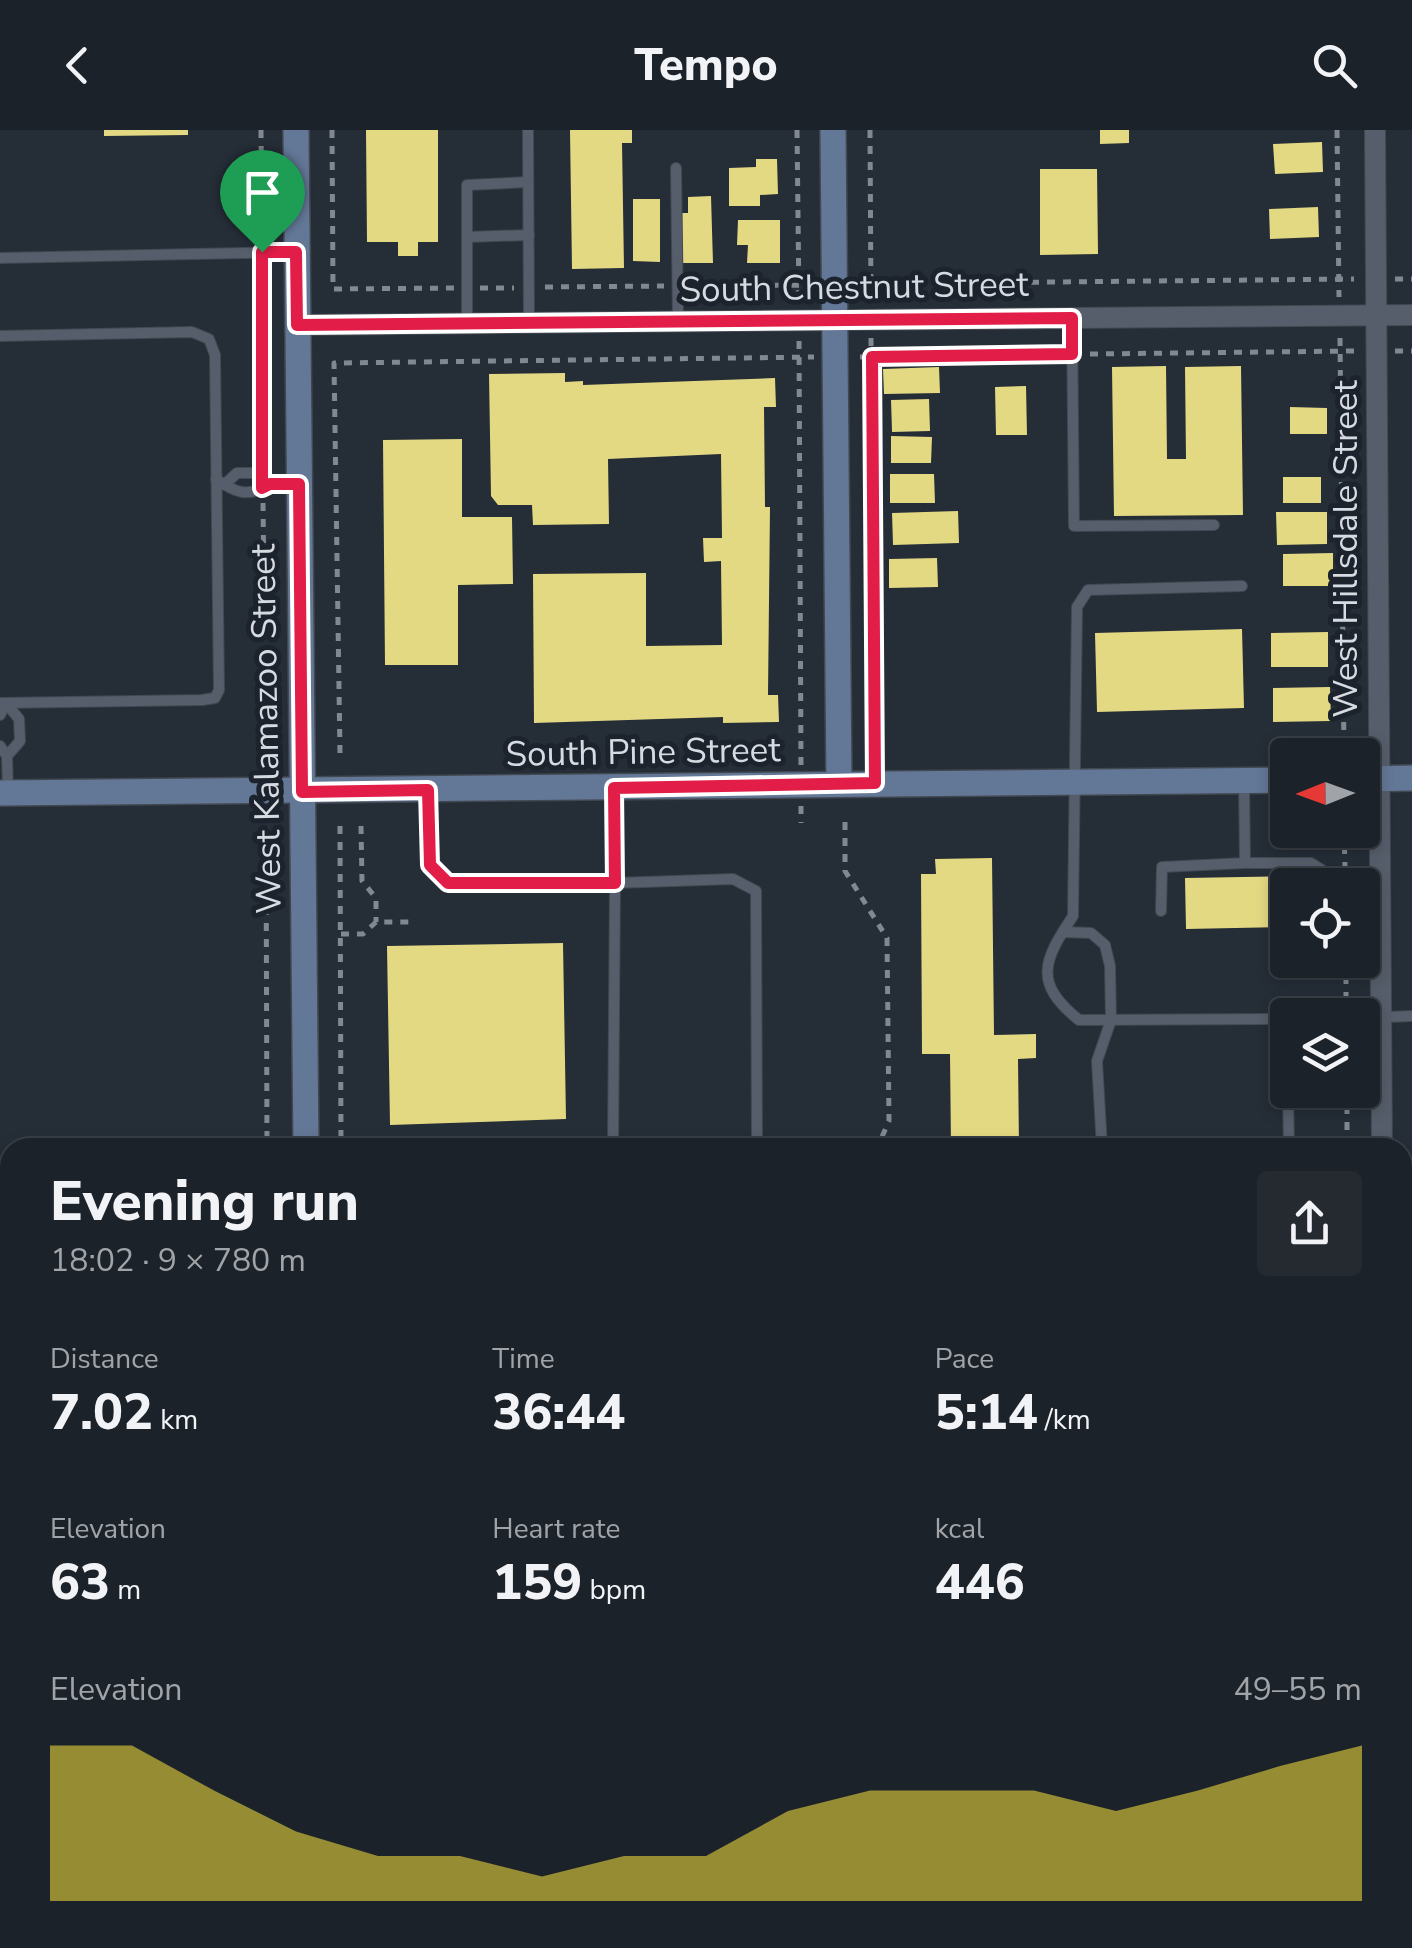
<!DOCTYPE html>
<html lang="en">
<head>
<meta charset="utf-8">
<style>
	:root { --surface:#1c2229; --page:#252a31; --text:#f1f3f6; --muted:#a0a4a8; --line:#3a3f46; --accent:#caba3a }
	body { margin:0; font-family:"Nunito Sans",sans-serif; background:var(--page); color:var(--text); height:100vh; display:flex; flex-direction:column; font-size:38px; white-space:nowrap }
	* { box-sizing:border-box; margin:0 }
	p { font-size:32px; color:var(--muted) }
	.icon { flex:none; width:55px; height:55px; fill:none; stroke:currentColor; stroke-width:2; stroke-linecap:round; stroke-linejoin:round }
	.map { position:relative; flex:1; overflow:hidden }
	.panel { position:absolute; left:0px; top:1008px; width:1412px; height:812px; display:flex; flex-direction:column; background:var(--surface); border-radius:30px 30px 0 0; box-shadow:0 5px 15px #0003,0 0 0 2px var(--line) }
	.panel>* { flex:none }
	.needle { width:65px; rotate:269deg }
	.tools { position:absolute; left:1270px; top:608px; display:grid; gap:20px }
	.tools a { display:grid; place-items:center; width:110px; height:110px; border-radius:10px; background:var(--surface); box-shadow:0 5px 15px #0003,0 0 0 2px var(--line); font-size:50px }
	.pin { position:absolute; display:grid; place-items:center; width:85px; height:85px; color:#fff; margin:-102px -42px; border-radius:50% 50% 50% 0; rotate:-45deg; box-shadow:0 0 10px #0007 }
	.pin .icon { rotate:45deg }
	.round { display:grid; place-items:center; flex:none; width:105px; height:105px; border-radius:10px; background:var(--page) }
	.overview { display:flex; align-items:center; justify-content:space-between; height:170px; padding:0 50px }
	h1 { font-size:55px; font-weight:800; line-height:75px }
	.figures { display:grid; grid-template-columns:repeat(3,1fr); gap:15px; height:170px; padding:10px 50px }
	.figures div { display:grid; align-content:center }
	.figures b { font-size:50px; font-weight:800 }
	.figures small { font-size:28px; font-weight:400 }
	.figures p { font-size:28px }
	.chart { height:280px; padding:20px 50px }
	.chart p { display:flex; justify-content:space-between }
	.chart svg { width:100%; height:180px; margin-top:10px; fill:var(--accent); opacity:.7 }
	header { display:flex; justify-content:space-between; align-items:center; height:130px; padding:0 50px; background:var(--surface); font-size:45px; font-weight:800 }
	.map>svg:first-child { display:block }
	.building { fill:#e4d983 }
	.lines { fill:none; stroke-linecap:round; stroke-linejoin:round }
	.lane-casing { stroke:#424851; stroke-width:12 }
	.street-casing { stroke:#424851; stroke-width:22 }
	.secondary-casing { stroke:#424851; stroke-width:28 }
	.path { stroke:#818890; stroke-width:5; stroke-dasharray:8 8; stroke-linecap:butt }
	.lane { stroke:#565e6b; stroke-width:10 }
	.street { stroke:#565e6b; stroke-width:20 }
	.secondary { stroke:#637796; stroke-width:25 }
	.route-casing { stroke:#fff; stroke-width:20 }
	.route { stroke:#e11d48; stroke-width:12 }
	.labels { text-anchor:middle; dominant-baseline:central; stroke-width:10; stroke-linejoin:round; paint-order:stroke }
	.street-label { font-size:35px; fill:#d6dbe2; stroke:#1c232d }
</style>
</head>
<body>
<header><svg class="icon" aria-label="back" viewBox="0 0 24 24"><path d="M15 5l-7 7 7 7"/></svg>Tempo<svg class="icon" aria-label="search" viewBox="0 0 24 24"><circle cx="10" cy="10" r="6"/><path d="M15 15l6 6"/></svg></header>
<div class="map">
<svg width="1412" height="1818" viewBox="0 0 1412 1818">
	<rect width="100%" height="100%" fill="#252d37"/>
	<g class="building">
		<polygon points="104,0 188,0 188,5 104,6"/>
		<polygon points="366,0 438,0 438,112 418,112 418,126 398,126 398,112 367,112"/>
		<polygon points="570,0 632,0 632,13 622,13 624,138 572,139"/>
		<polygon points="1100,0 1129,0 1129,13 1100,14"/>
		<polygon points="1322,12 1323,42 1275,44 1273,14"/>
		<polygon points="756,29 777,29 778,64 760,65 760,76 729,76 729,38 756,37"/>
		<polygon points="1040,39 1097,39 1098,124 1040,125"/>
		<polygon points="711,66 713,133 682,133 681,83 688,83 688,67"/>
		<polygon points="633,69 660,69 660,132 633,131"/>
		<polygon points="1318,77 1319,107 1270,109 1269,79"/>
		<polygon points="738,90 780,90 780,133 747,133 748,115 737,115"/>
		<polygon points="1166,236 1167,329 1186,329 1185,237 1241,236 1243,385 1114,386 1112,237"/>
		<polygon points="939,237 940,263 884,264 883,239"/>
		<polygon points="565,243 565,252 583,251 583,255 775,248 776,277 764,277 765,377 770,377 768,565 778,565 779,592 723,593 723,587 534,593 533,444 646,443 646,516 722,515 721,431 704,432 703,408 722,408 721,324 608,329 609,394 533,395 532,375 498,375 491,366 489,244"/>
		<polygon points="1026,256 1027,305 996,305 995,257"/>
		<polygon points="929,269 930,301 892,302 891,270"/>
		<polygon points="1290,277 1327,278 1327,304 1290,304"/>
		<polygon points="891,306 932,307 931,333 891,333"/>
		<polygon points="462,309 462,387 512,387 513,454 458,455 458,535 385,535 383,310"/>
		<polygon points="890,344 934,344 935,373 890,373"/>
		<rect x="1283" y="347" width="38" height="26"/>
		<polygon points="958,381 959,413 893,415 892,383"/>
		<polygon points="1276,382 1327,382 1327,414 1277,415"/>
		<polygon points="1333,423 1333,456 1283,456 1283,424"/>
		<polygon points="937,428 938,457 889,458 889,429"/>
		<polygon points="1242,499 1244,578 1097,582 1095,503"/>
		<polygon points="1328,502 1328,537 1271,537 1271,503"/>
		<polygon points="1330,557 1331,591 1273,592 1273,558"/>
		<polygon points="992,728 994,905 1036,904 1036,928 1018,929 1019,1018 951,1018 950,924 922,924 921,744 936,744 935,729"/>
		<polygon points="1300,746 1300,755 1288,755 1288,797 1186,799 1185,748"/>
		<polygon points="563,813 566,989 390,995 387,816"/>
		<rect x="636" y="1810" width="152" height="8"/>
		<polygon points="959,1810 1036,1810 1037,1818 958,1818"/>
	</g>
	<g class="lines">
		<g class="lane-casing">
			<g id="lane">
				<polyline points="528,0 529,193"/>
				<polyline points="676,38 678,191"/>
				<polyline points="467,107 529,105"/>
				<polyline points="0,128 295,122"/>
				<polyline points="1072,189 1074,396 1214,395"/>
				<polyline points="467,193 467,55 528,52"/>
				<polyline points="0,206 192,202 209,209 215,225 219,560 215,568 202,570 0,573"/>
				<path d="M216 349C235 363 249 368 270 354L259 343H237L224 355"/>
				<path d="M1242 456 1088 460 1077 477 1073 786C1043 831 1033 853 1079 890L1288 889"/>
				<polyline points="0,585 6,573 19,589 20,611 7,626"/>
				<polyline points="0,616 7,626 8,662"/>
				<polyline points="1244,652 1245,733 1311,733 1341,752 1381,753"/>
				<polyline points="614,659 615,753 733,749 756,761 757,1018"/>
				<polyline points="428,660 430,735 448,753 615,753 613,1018"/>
				<polyline points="1161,781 1162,737 1245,733"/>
				<polyline points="1063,802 1091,803 1105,815 1110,836 1111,890 1097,931 1102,1018"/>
				<polyline points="1362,888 1412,886"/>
				<polyline points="1288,960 1289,1018"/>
				<polyline points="0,1556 10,1556"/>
				<polyline points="611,1810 612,1818"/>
			</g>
		</g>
		<g class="street-casing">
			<g id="street">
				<polyline points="1375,0 1382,1018"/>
				<polyline points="297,195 1412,185"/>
				<polyline points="1402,1089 1412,1098"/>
				<polyline points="848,1810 848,1818"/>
			</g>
		</g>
		<g class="secondary-casing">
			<g id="secondary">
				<polyline points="296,0 306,1018"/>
				<polyline points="833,0 839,654"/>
				<polyline points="1362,649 1412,648"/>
				<polyline points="0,663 1288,650"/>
				<polyline points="311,1810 311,1818"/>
			</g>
		</g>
		<g class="path">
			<polyline points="261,0 262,107"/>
			<polyline points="332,0 333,159 454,158"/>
			<polyline points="797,0 799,170"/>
			<polyline points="870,0 871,172"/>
			<polyline points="1337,0 1339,167"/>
			<polyline points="262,138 262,327"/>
			<polyline points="1395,149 1412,149"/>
			<polyline points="855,154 1354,149"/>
			<polyline points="695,156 814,155"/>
			<polyline points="545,157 664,156"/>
			<polyline points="480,158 514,158"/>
			<polyline points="871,208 875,632"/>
			<polyline points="1340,208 1344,625"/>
			<polyline points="799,211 801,635"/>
			<polyline points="1395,221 1412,221"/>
			<polyline points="1090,224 1354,221"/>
			<polyline points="860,227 1059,225"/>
			<polyline points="263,373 266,623"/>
			<polyline points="340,623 334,233 814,227"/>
			<polyline points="801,676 801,693"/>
			<polyline points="845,692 845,741 887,808 889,991 877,1018"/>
			<polyline points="340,696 341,1018"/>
			<polyline points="361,696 362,751 376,768 376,792"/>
			<polyline points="266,697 267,1018"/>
			<polyline points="1344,700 1345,737"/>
			<polyline points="341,804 363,804 376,792 411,792"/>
			<polyline points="1346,830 1346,882"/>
			<polyline points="1347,960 1347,1018"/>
			<polyline points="1402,1121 1412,1127"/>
			<polyline points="0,1138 10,1138"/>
			<polyline points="1402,1591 1412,1591"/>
			<polyline points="275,1810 275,1818"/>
			<polyline points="347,1810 347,1818"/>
			<polyline points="813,1810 813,1818"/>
			<polyline points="881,1810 881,1818"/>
			<polyline points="1386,1810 1388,1818"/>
		</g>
		<use href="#lane" class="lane"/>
		<use href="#street" class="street"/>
		<use href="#secondary" class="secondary"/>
	</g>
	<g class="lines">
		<g class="route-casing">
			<polygon id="route" points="262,122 296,122 297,195 1072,188 1072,224 872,227 875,653 614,658 615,753 448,753 430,735 428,660 302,662 299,354 270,354 262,358"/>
		</g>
		<use href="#route" class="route"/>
	</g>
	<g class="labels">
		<g class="street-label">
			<text transform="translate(854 157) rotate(-1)">South Chestnut Street</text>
			<text transform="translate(1345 419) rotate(-90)">West Hillsdale Street</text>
			<text transform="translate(266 599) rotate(-91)">West Kalamazoo Street</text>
			<text transform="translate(643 622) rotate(-1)">South Pine Street</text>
		</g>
	</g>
</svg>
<div class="tools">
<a><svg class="needle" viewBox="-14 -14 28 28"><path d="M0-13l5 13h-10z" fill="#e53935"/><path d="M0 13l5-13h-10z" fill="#a0a4a8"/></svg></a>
<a><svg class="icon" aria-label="locate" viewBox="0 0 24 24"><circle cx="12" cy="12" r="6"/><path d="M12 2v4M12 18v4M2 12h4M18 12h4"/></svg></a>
<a><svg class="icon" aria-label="layers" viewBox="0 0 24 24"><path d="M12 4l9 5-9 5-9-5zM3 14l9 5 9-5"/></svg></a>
</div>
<div class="pin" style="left:262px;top:122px;background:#1e9e55"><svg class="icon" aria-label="arrive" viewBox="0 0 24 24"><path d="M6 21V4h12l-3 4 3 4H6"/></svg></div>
<section class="panel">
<div class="overview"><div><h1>Evening run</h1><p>18:02 · 9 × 780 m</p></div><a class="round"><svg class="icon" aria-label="share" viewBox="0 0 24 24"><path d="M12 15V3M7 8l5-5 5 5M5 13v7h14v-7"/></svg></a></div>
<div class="figures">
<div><p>Distance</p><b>7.02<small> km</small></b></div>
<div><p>Time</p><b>36:44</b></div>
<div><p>Pace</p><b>5:14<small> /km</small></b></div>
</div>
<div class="figures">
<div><p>Elevation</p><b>63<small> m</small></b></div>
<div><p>Heart rate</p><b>159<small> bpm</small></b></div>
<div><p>kcal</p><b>446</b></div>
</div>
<div class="chart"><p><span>Elevation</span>49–55 m</p>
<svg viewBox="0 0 160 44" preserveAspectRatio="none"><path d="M0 44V6L10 6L20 17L30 27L40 33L50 33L60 38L70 33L80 33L90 22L100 17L110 17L120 17L130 22L140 17L150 11L160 6V44z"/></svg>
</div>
</section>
</div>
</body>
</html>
